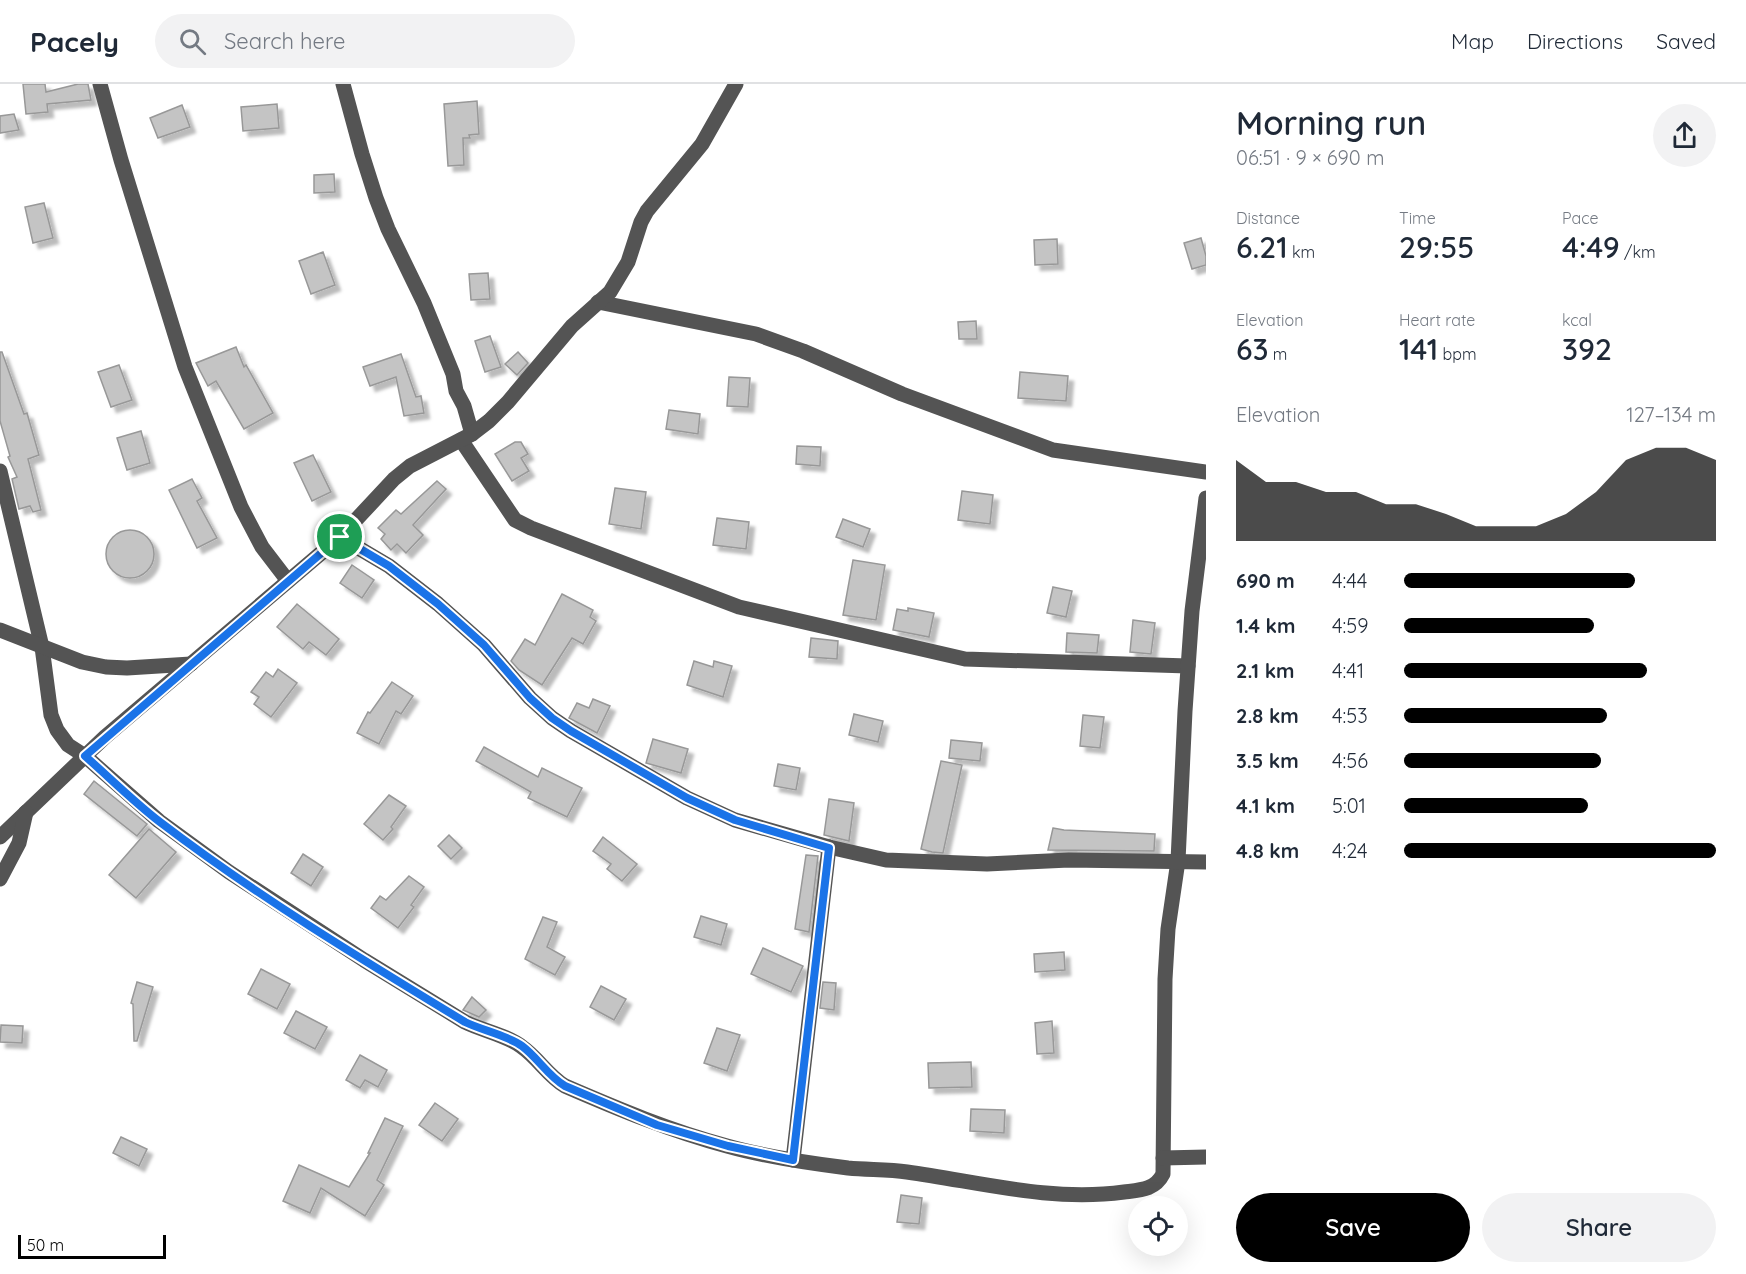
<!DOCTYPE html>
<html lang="en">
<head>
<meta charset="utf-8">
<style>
	:root { --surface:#fff; --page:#f2f2f3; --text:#1f2937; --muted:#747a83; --line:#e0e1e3; --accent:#000 }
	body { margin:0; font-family:Quicksand,sans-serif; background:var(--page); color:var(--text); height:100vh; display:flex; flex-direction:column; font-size:22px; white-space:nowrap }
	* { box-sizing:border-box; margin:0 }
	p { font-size:20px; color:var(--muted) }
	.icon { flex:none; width:33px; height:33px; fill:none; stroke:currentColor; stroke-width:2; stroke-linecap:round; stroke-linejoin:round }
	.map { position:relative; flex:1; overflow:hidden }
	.panel { display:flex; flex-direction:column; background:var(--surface); width:540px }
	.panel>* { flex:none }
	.tools { position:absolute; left:1128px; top:1112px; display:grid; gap:12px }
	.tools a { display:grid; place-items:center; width:60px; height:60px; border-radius:50%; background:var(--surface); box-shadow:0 6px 24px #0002; font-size:30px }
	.scale { position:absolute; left:18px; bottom:15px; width:148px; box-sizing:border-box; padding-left:6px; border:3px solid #000; border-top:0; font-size:16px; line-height:21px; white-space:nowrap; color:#000; -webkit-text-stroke:4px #fff; paint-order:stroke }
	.pin { position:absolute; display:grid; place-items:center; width:51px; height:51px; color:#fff; margin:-26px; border:3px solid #fff; border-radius:50%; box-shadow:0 2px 6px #0007 }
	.round { display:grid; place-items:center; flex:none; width:63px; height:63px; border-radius:32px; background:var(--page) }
	.headline { display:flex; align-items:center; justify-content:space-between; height:102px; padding:0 30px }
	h1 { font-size:33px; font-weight:600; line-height:45px }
	.figures { display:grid; grid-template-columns:repeat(3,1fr); gap:9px; height:102px; padding:6px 30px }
	.figures div { display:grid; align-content:center }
	.figures b { font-size:30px; font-weight:600 }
	.figures small { font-size:16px; font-weight:400 }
	.figures p { font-size:16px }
	.chart { height:168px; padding:12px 30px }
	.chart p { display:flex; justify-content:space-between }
	.chart svg { width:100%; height:108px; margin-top:6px; fill:var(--accent); opacity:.7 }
	.button { display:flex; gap:12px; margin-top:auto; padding:12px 30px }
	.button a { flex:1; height:69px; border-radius:36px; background:var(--accent); color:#fff; font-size:24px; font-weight:600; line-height:69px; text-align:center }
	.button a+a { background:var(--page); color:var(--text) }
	ul { padding:0 30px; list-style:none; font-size:20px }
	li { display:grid; grid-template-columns:96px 72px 1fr; align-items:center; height:45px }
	li i { height:15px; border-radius:8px; background:var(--accent) }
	header { display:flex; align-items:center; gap:36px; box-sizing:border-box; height:84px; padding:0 30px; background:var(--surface); border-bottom:2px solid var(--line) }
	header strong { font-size:28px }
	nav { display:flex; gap:33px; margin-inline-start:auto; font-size:21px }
	.search { width:420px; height:54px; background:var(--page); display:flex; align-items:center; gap:15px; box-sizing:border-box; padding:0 21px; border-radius:33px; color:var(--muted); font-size:22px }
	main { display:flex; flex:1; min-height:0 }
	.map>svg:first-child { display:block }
	.building { fill:#c4c4c4; stroke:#989898; stroke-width:1.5; filter:url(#shadow) }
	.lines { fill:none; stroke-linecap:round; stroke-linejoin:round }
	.minor { stroke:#545454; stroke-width:15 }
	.route-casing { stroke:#fff; stroke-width:12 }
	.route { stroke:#1a73e8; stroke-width:8 }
</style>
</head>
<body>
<header>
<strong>Pacely</strong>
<div class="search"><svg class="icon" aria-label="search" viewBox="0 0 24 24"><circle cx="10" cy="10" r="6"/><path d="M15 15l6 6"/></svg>Search here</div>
<nav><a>Map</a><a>Directions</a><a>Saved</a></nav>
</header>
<main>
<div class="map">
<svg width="1206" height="1190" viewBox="0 0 1206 1190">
	<defs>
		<filter id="shadow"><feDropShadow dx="5.5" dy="5.5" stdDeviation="1.5" flood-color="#0004"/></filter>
	</defs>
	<rect width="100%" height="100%" fill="#fff"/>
	<g class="building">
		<polygon points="23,0 45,0 46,8 78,0 88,0 91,16 47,20 48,28 26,30"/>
		<polygon points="477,17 479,50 469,51 470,54 463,54 464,81 448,82 444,20"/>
		<polygon points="277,20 279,44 243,47 241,23"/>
		<polygon points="182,21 190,43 158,54 150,34"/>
		<polygon points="14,30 19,46 0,49 0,32"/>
		<polygon points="334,90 335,108 314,109 314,91"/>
		<polygon points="44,119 53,154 33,159 25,123"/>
		<polygon points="1201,154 1206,172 1206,181 1192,185 1184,159"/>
		<polygon points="1057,155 1058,180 1035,181 1034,156"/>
		<polygon points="323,168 335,201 311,210 299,177"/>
		<polygon points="488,189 490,215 471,216 469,190"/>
		<polygon points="976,237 977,255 959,255 958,238"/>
		<polygon points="490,252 501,283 485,288 475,257"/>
		<polygon points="236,263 244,283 246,281 273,329 244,345 216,297 208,302 196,279"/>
		<polygon points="0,268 2,268 24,330 27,329 39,371 28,375 41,426 33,428 30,422 19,425 12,395 17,393 8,373 10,372 0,337"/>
		<polygon points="518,268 528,279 517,291 505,280"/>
		<polygon points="401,270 416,313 421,312 424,329 404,332 396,293 370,302 363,283"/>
		<polygon points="119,281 132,316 111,323 98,288"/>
		<polygon points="1020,288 1068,292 1066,317 1018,314"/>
		<polygon points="729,293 750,294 748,323 727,322"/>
		<polygon points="669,326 700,330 698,350 666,345"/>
		<polygon points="141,347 150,379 127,386 117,354"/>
		<polygon points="515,358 521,358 528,370 521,374 529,387 512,397 495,370"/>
		<polygon points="797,362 821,363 820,382 796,380"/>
		<polygon points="313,371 331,408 312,417 294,379"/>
		<polygon points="192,395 202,414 197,417 217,454 197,464 169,406"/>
		<polygon points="437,397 446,405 413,441 423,451 406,469 397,460 391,466 381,455 385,450 378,444 396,426 401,430"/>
		<polygon points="615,404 646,408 641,445 609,440"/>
		<polygon points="962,407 993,411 990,440 958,436"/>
		<polygon points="717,434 749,438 746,465 713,461"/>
		<polygon points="843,435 870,445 863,463 836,453"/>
		<circle cx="130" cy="470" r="24"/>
		<polygon points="853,476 885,481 876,536 843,531"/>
		<polygon points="352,481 374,496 362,514 340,499"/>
		<polygon points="1053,503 1072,507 1066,533 1047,529"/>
		<polygon points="562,510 593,526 590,533 596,537 583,560 572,554 542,601 519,586 511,577 525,555 535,561"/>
		<polygon points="297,520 339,555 326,571 309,558 303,565 277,543"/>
		<polygon points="908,524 934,529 929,553 893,546 897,525 908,527"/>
		<polygon points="1133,536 1155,539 1151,570 1130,568"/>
		<polygon points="1067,549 1099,551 1097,569 1066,568"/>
		<polygon points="811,554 838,557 837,575 809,573"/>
		<polygon points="694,577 713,583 714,577 732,582 723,613 687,601"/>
		<polygon points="278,585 297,599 271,633 254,620 259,613 251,608 266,588 273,593"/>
		<polygon points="392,598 413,612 401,630 396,627 379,660 357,649 368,628 370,629"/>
		<polygon points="593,615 610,622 597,649 569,634 577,619 589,624"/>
		<polygon points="854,630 883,637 878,658 849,651"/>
		<polygon points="1083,631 1104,633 1100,664 1080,662"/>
		<polygon points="653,655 688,665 681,689 646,679"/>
		<polygon points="951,656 982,659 980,677 949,674"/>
		<polygon points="484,663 538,693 542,684 582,704 567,733 528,714 531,708 476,677"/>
		<polygon points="941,677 962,681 943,769 932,768 921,765"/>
		<polygon points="778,680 800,684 796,706 774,702"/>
		<polygon points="94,697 147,740 137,752 84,710"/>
		<polygon points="389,711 406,722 391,743 393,745 383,756 364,740"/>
		<polygon points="829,715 854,719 849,757 824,751"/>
		<polygon points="1053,744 1064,746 1155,750 1154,767 1048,766"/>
		<polygon points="149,745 176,768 136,814 109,791"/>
		<polygon points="449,751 462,764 451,775 438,762"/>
		<polygon points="603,753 637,780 622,797 607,785 611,780 593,767"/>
		<polygon points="303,770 323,783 311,802 291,789"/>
		<polygon points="806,771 818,772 809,848 795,845"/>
		<polygon points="409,792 424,803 411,821 414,823 398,844 371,824 380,812 386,816"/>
		<polygon points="701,832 727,840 721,861 694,853"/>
		<polygon points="543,833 557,838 547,863 565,873 555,891 525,875"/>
		<polygon points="763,864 803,882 791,908 751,890"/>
		<polygon points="1064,868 1065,886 1035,888 1034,870"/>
		<polygon points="261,885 290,900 277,925 248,910"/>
		<polygon points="137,898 153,903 137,957 134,957 133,920 131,919"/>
		<polygon points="823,898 836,899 834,926 820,924"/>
		<polygon points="601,902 626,915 614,936 590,923"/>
		<polygon points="472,913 486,926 479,933 463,926"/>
		<polygon points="296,927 327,943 315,965 284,949"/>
		<polygon points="1052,937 1054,969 1037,970 1035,939"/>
		<polygon points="1,941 23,942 22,959 0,958"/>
		<polygon points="717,944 740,951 727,987 704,979"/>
		<polygon points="360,971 387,986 378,1003 365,996 360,1004 346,996"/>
		<polygon points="971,978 972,1003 929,1004 928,979"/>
		<polygon points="435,1019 458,1035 442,1057 419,1041"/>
		<polygon points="971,1025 1005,1026 1004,1049 970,1047"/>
		<polygon points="385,1034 403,1042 377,1096 384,1101 365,1132 321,1104 310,1129 283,1117 299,1081 349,1103 370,1069 368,1069"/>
		<polygon points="121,1053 147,1065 139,1082 113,1069"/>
		<polygon points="901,1111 922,1114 919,1140 897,1138"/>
	</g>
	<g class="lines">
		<g class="minor">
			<polyline points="100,0 121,76 185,283 241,423 262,463 288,497"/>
			<polyline points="343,0 362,70 376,114 388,145 424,219 453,290 456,307 464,322 472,350"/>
			<polyline points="598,218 756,250 803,267 902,310 1053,366 1206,388"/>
			<polyline points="461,356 515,436 531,444 739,523 965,575 1188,582"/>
			<path d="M0 387 42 563 51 631 57 646 68 661 85 672 159 737 229 788 364 876 465 938C481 946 509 952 522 963 538 974 548 992 565 1002 618 1025 671 1047 727 1062 766 1073 808 1079 848 1084 868 1086 888 1085 907 1088 980 1098 1050 1118 1124 1108 1140 1106 1155 1106 1163 1090L1165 895 1168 845 1178 777 1185 627 1192 527 1206 414"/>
			<polyline points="340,453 389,482 438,520 484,561 530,614 552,634 571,647 687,714 735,736 829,763 886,776 987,780 1069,776 1206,778"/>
			<polyline points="0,546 82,578 106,583 127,584 191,580"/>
			<polyline points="0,753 105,653 340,453 394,395 410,382 472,350 489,337 508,318 572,242 610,208 628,178 641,138 647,127 702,60 736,0"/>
			<polyline points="0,795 19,759 26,728"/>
			<polyline points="1163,1074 1206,1073"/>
			<polyline points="793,1076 829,763"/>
		</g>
	</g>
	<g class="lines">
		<g class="route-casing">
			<path id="route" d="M340 453 389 482 438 520 484 561 530 614 552 634 571 647 687 714 735 736 829 764 793 1076 728 1062 657 1041 565 1002C548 992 538 974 522 962 509 952 481 946 465 938 361 875 257 812 160 738 134 718 110 694 85 672Z"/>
		</g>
		<use href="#route" class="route"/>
	</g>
</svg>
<div class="tools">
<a><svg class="icon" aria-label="locate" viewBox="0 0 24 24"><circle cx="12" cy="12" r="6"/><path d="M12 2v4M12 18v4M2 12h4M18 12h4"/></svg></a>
</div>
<div class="scale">50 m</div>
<div class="pin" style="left:340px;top:453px;background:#1e9e55"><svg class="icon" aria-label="arrive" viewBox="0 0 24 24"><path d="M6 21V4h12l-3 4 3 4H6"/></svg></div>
</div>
<section class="panel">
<div class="headline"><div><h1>Morning run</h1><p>06:51 · 9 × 690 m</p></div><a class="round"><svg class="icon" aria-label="share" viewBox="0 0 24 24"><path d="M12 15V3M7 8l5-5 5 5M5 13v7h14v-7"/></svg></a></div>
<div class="figures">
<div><p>Distance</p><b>6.21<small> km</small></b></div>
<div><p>Time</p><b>29:55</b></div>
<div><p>Pace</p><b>4:49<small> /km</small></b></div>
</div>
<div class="figures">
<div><p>Elevation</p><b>63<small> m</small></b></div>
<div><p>Heart rate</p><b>141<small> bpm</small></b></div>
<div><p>kcal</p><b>392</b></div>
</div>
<div class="chart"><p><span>Elevation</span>127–134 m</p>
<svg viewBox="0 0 160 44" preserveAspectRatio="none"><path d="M0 44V11L10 20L20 20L30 24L40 24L50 29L60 29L70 33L80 38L90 38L100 38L110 33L120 24L130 11L140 6L150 6L160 11V44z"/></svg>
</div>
<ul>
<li><b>690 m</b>4:44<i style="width:74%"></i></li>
<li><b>1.4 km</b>4:59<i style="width:61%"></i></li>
<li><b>2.1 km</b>4:41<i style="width:78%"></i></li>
<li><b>2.8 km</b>4:53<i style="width:65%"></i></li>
<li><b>3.5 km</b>4:56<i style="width:63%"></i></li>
<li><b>4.1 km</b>5:01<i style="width:59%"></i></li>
<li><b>4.8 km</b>4:24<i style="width:100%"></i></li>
</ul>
<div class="button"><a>Save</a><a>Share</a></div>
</section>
</main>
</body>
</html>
